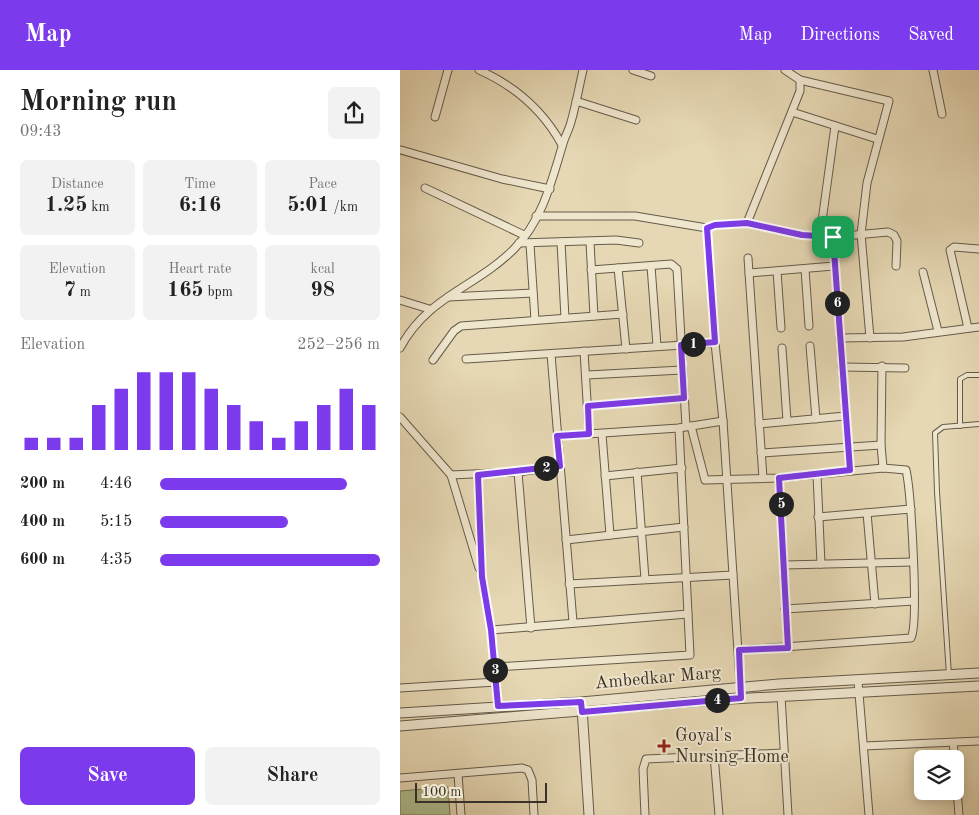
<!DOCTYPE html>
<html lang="en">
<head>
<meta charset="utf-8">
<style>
	:root { --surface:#fff; --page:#f2f2f2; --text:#222; --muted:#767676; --accent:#7c3aed }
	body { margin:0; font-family:"Old Standard TT",serif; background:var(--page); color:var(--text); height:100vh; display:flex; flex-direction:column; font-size:19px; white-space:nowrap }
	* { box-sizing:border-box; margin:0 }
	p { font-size:16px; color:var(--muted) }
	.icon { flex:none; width:28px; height:28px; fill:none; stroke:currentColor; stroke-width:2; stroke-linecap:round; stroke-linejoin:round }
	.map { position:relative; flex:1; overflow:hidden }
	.drawer { display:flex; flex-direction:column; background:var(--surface); width:400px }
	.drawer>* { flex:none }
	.buttons { position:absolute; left:514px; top:680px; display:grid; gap:10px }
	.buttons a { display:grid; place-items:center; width:50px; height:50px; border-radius:8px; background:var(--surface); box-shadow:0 2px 12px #0003; font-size:25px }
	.scale { position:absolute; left:15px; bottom:12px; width:132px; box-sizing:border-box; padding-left:5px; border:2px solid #3a3127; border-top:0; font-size:14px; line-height:18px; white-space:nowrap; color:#3a3127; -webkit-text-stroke:4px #efe6ce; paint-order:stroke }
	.pin { position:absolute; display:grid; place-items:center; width:42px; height:42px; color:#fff; margin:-21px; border-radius:10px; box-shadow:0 2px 8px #0006 }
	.km { position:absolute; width:25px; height:25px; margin:-12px; border-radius:50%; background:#222; color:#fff; font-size:14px; line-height:25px; text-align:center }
	.round { display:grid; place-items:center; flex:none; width:52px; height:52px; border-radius:8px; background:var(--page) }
	.summary { display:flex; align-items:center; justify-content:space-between; height:85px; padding:0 20px }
	h1 { font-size:28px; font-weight:600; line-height:38px }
	.metrics { display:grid; grid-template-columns:repeat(3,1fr); gap:8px; height:85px; padding:5px 20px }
	.metrics div { display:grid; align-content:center; border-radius:8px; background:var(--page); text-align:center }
	.metrics b { font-size:21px; font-weight:600 }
	.metrics small { font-size:14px; font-weight:400 }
	.metrics p { font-size:14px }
	.chart { height:140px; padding:10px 20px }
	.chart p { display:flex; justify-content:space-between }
	.chart svg { width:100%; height:90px; margin-top:5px; stroke:var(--accent); stroke-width:6 }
	.button { display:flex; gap:10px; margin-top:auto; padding:10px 20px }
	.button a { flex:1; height:58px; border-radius:8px; background:var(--accent); color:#fff; font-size:20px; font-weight:600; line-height:58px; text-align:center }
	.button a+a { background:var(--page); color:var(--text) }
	ul { padding:0 20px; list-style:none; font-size:16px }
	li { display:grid; grid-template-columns:80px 60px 1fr; align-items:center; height:38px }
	li i { height:12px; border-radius:6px; background:var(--accent) }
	header { display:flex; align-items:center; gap:30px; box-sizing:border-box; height:70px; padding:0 25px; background:var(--accent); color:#fff }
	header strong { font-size:24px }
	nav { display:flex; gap:28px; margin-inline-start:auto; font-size:18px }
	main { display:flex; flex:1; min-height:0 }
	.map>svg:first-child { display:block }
	.green { fill:#afc092; stroke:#74785c }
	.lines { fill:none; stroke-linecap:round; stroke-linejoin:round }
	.service-casing { stroke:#655b4a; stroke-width:6 }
	.minor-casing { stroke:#655b4a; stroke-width:9 }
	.tertiary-casing { stroke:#655b4a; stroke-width:11 }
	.service { stroke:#efe6ce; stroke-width:4 }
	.minor { stroke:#efe6ce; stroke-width:7 }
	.tertiary { stroke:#efe6ce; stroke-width:9 }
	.route-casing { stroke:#fff; stroke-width:10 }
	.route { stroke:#7c3aed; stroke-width:6 }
	.poi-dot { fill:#8f2418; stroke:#efe6ce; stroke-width:2 }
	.labels { text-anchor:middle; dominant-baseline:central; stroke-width:4; stroke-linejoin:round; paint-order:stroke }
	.street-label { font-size:18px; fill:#3a3127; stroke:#efe6ce }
	.poi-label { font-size:18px; fill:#3a3127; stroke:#efe6ce; text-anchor:start }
</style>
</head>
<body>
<header>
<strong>Map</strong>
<nav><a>Map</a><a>Directions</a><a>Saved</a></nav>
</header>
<main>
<section class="drawer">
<div class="summary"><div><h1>Morning run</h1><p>09:43</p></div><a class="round"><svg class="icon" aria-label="share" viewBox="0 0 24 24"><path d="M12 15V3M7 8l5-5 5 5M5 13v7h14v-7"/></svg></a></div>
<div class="metrics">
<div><p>Distance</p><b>1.25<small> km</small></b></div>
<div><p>Time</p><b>6:16</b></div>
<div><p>Pace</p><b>5:01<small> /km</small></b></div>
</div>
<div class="metrics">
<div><p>Elevation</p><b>7<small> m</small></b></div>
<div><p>Heart rate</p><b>165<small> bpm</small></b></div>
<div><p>kcal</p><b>98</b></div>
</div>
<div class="chart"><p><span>Elevation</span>252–256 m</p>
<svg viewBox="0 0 160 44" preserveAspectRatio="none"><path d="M5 44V38M15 44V38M25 44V38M35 44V22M45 44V14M55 44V6M65 44V6M75 44V6M85 44V14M95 44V22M105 44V30M115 44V38M125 44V30M135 44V22M145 44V14M155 44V22"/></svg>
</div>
<ul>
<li><b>200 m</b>4:46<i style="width:85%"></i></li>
<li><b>400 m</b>5:15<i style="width:58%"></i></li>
<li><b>600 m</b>4:35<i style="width:100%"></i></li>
</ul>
<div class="button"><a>Save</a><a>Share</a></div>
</section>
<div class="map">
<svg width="579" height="745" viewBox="0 0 579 745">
	<rect width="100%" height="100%" fill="#e6d8b4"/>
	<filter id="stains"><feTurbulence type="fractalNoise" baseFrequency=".004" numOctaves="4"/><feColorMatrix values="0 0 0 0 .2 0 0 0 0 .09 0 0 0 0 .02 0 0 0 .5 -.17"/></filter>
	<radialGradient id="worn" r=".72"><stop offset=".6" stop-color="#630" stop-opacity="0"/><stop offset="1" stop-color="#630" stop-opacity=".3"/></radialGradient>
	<polygon class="green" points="48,717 50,745 0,745 0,721"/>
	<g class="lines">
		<g class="service-casing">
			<g id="service">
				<polyline points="307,158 315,273"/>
				<polyline points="433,167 440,268"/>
				<polyline points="560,356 560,309 567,305 579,305"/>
				<polyline points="549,605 537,422 535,363 543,357 579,354"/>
			</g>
		</g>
		<g class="minor-casing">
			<g id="minor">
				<path d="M79 0C115 16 143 40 162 75"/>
				<polyline points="233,0 251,6"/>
				<polyline points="533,0 542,44"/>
				<polyline points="400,10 489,31 467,113 461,164 470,268"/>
				<polyline points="176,31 236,50"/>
				<polyline points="392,42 477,69"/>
				<polyline points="35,47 48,0"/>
				<polyline points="1,80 102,109 150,119"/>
				<polyline points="25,118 124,165"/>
				<polyline points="136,146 235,146 307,158 315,155 347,153 400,21 400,10 385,0"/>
				<polyline points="347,153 402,165 433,167 488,162 494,165 497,171 496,196"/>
				<polyline points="420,166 435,56"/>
				<polyline points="161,172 165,248"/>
				<polyline points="190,172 194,246"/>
				<polyline points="119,173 216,170 239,173"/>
				<polyline points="130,174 135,250"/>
				<polyline points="348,188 363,408"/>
				<polyline points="251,196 257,276"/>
				<polyline points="218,198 226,279"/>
				<polyline points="405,199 409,256"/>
				<polyline points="191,200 271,194 277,199 286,356"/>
				<polyline points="377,201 381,258"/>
				<polyline points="523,202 538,261"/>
				<polyline points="349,203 434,196"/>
				<polyline points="48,227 133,223"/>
				<polyline points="0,230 29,239"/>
				<polyline points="568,258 550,180 554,177 579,179"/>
				<polyline points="410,276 416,349"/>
				<path d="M0 278C28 226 75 218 114 179 142 151 151 113 162 77 164 68 169 60 171 52 176 35 179 17 183 0"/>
				<polyline points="382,278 387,351"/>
				<polyline points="184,281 189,364"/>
				<polyline points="151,284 173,552"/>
				<polyline points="66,289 315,273 323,351 341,628"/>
				<polyline points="33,290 54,261 61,256 223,244"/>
				<polyline points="482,296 481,375 483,398"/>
				<polyline points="442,297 505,298"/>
				<polyline points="187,305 282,300"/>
				<polyline points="188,336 284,328"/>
				<polyline points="0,347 51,405 79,498"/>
				<polyline points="359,354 445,346"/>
				<path d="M291 356 305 410 379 408 483 398 506 400C511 422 519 553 511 568L339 580"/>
				<polyline points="202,364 210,465"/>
				<polyline points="157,366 279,358 323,351"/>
				<polyline points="361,383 481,375"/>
				<polyline points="450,400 440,268 503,267 579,257"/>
				<polyline points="118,402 160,396"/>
				<polyline points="237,402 245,509"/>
				<polyline points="51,405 118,402 131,558"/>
				<polyline points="78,405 82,507 91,560 98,636"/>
				<polyline points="417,405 421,494"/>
				<polyline points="205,406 282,398"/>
				<polyline points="379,408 388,578"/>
				<polyline points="467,443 475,534"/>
				<polyline points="418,447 511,439"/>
				<polyline points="166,470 284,457"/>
				<polyline points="384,495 513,492"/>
				<polyline points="169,514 333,505"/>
				<polyline points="385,539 514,531"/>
				<polyline points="91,560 288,544"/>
				<polyline points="94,597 290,585 279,358"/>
				<polyline points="458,611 469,745"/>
				<polyline points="0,618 96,612"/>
				<polyline points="381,626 388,745"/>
				<polyline points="553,673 555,689"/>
				<polyline points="464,676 579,671"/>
				<polyline points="314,685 319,745"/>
				<polyline points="555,694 559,745"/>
				<polyline points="58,704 61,745"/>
				<polyline points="0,708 122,698 128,700 132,710 134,745"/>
				<polyline points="245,745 243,699 246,689 383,683"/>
			</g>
		</g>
		<g class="tertiary-casing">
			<g id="tertiary">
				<polyline points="182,638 189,745"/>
				<polyline points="0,643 181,632 379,614 579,603"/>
				<polyline points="0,656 313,630 579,616"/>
			</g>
		</g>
		<use href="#service" class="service"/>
		<use href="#minor" class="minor"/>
		<use href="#tertiary" class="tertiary"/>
	</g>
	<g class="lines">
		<g class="route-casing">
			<polygon id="route" points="347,153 402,165 433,167 450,400 379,408 388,578 339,580 341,628 182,642 181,632 98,636 91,560 82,507 78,405 160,396 157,366 189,364 188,336 284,328 281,275 315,272 307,158 315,155"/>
		</g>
		<use href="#route" class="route"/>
	</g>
	<path class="poi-dot" d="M261.5 668.5h5v5h5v5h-5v5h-5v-5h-5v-5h5z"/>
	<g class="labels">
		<g class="street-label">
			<text transform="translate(258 608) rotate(-5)">Ambedkar Marg</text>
		</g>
		<g class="poi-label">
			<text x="275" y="666">Goyal's<tspan x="275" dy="21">Nursing Home</tspan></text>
		</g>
	</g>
	<rect width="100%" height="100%" filter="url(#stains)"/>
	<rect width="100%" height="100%" fill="url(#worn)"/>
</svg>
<div class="buttons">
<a><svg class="icon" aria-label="layers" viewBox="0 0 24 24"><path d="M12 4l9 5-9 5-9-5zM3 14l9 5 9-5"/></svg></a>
</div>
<div class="scale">100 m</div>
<div class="pin" style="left:433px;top:167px;background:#1e9e55"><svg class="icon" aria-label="arrive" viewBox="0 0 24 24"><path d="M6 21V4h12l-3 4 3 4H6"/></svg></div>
<b class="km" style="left:293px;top:274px">1</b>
<b class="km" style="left:146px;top:398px">2</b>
<b class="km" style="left:95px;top:600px">3</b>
<b class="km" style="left:317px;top:630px">4</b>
<b class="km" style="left:381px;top:434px">5</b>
<b class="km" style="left:437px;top:233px">6</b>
</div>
</main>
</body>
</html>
